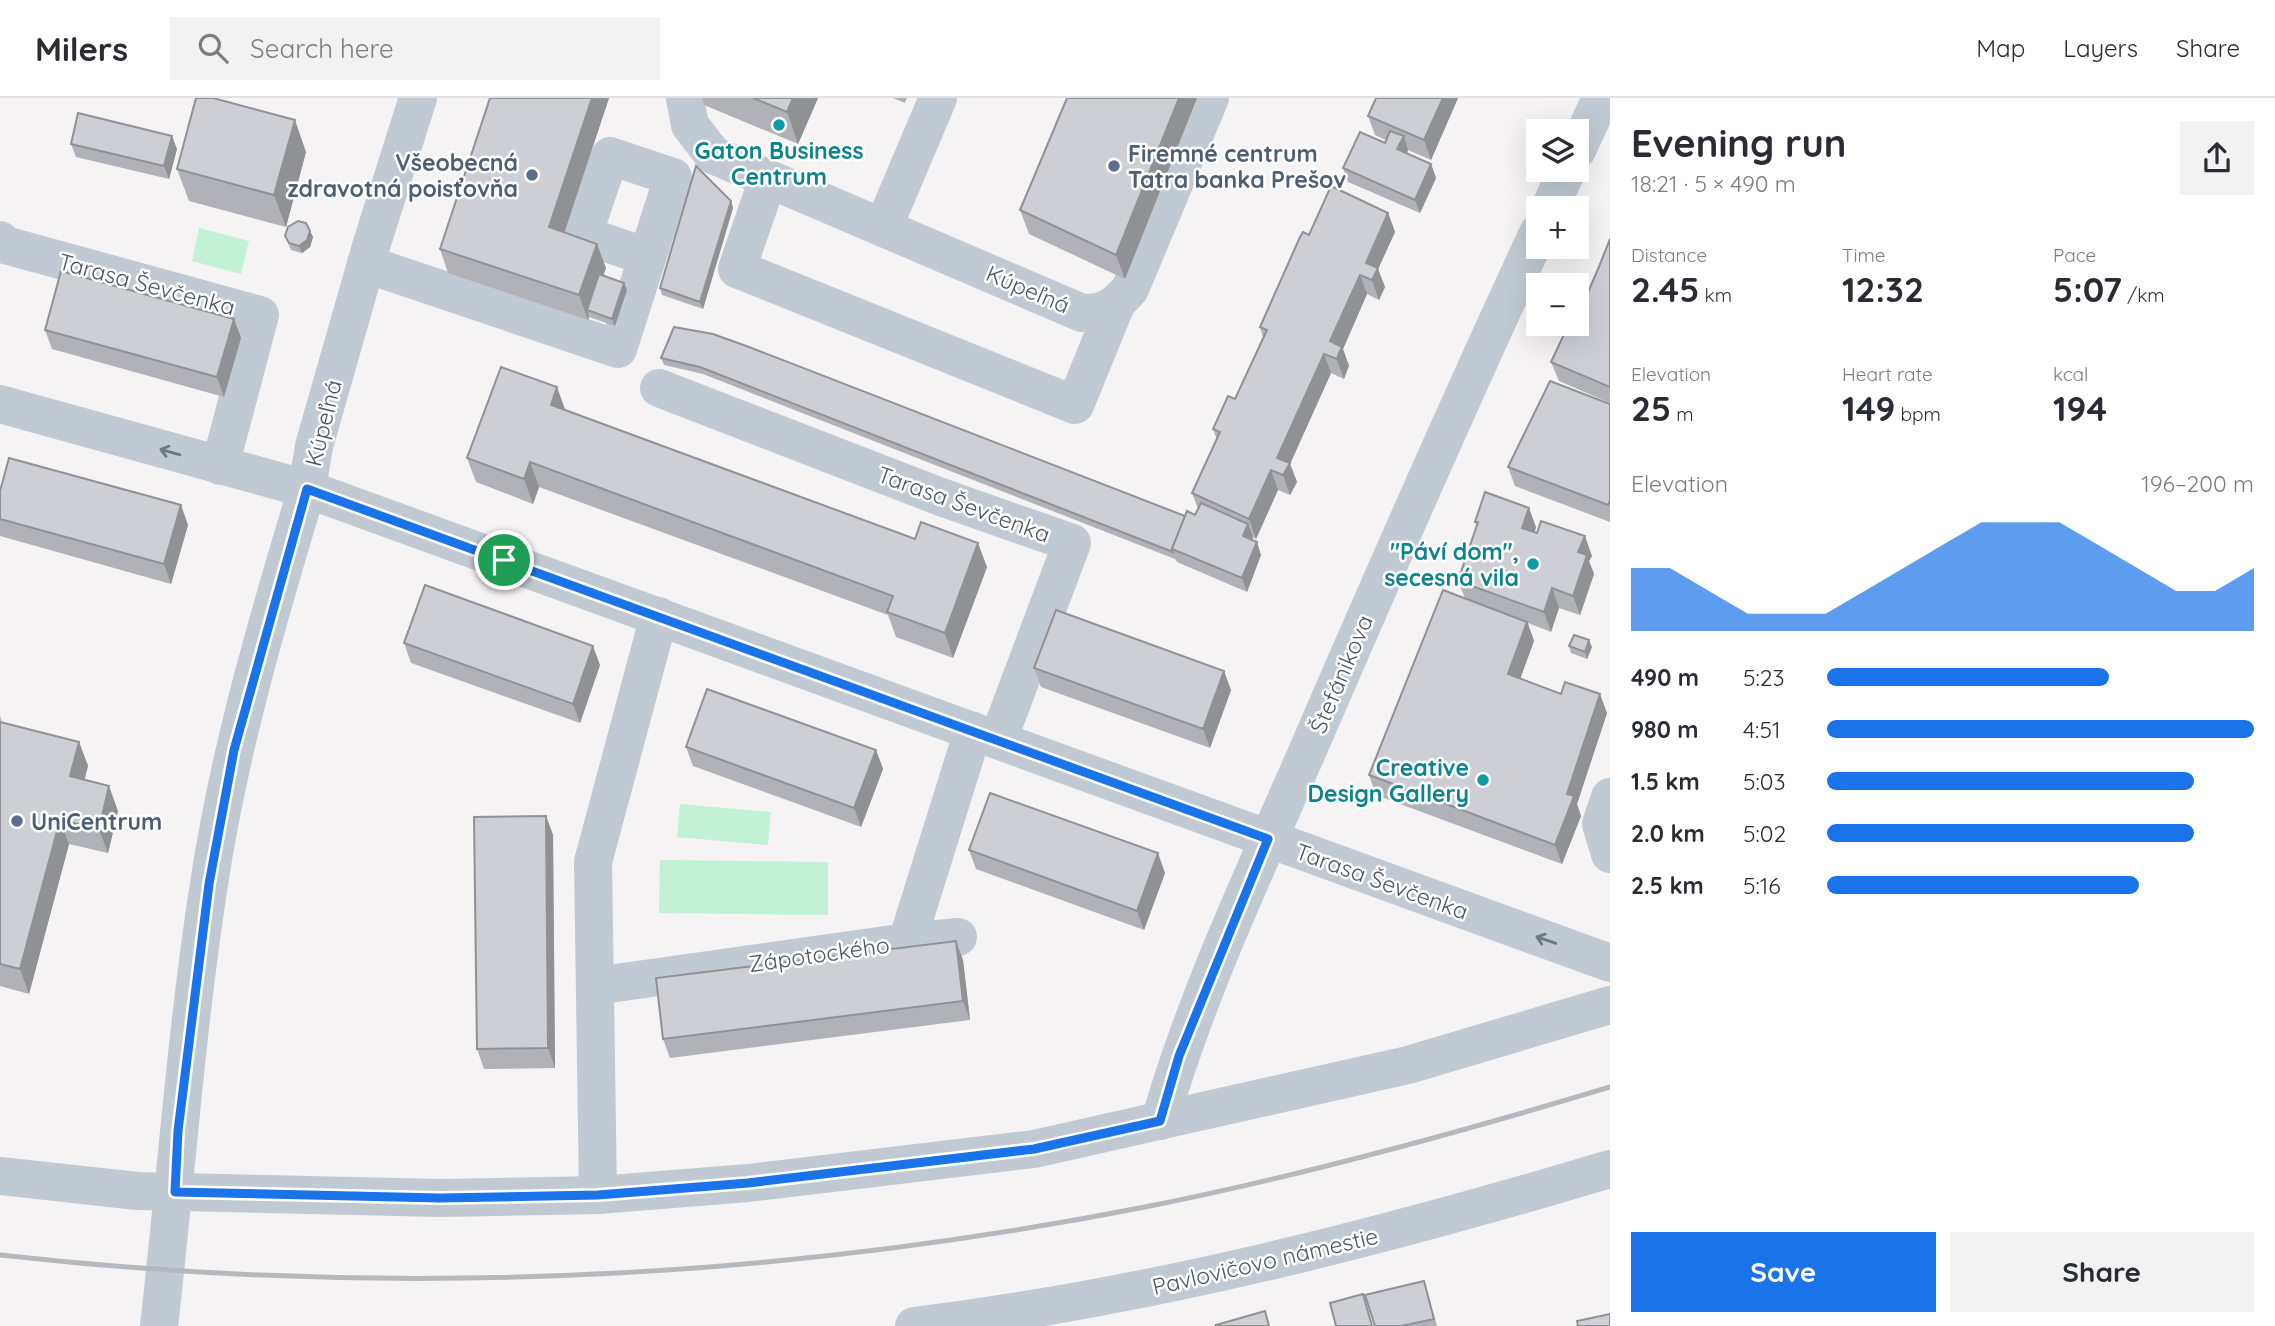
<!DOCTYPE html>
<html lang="en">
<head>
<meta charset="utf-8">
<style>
	:root { --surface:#fff; --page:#f2f2f3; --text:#2b2b33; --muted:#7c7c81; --line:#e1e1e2; --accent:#1a73e8 }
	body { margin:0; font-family:Quicksand,sans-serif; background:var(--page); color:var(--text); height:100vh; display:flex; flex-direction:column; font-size:26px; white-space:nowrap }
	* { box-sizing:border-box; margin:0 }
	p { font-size:23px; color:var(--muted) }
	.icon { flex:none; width:38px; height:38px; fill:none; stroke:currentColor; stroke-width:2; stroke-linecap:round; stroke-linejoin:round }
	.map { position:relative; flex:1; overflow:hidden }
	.side { display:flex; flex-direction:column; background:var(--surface); width:665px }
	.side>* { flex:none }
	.fabs { position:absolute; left:1526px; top:21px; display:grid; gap:14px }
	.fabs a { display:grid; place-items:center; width:63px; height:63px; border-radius:0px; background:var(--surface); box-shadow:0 7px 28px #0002; font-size:35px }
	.pin { position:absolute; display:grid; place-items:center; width:60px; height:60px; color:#fff; margin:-30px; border:4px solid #fff; border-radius:50%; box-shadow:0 2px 7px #0007 }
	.round { display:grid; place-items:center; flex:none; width:74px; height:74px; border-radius:0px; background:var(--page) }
	.overview { display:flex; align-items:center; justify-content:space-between; height:119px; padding:0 21px }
	h1 { font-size:38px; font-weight:700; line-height:52px }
	.metrics { display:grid; grid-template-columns:repeat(3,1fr); gap:10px; height:119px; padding:7px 21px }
	.metrics div { display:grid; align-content:center }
	.metrics b { font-size:35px; font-weight:700 }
	.metrics small { font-size:19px; font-weight:400 }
	.metrics p { font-size:19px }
	.chart { height:196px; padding:14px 21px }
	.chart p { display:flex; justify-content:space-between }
	.chart svg { width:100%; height:126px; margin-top:7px; fill:var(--accent); opacity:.7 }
	.primary-button { display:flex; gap:14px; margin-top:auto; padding:14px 21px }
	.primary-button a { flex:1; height:80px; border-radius:0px; background:var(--accent); color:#fff; font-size:28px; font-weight:700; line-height:80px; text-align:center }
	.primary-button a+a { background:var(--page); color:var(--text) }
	ul { padding:0 21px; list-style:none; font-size:23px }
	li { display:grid; grid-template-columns:112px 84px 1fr; align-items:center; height:52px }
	li i { height:18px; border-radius:9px; background:var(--accent) }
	header { display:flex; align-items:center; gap:42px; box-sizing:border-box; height:98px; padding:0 35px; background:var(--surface); border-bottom:2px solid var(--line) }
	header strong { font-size:33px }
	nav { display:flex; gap:38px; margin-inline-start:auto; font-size:24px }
	.search { width:490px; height:63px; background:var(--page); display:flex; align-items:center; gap:18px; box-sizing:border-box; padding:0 24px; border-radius:0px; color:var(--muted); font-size:26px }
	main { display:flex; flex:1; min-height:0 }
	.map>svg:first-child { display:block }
	.green { fill:#c3f1d5 }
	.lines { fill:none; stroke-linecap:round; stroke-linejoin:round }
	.minor { stroke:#c1cad2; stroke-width:38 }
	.rail { stroke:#b5b8bd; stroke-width:5 }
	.wall { fill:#b0b2b7 }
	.shaded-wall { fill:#909195 }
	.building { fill:#cdcfd5; stroke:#909195; stroke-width:2 }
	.oneway { stroke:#6e7983 }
	.route-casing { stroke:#fff; stroke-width:14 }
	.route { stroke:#1a73e8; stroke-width:9 }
	.culture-dot { fill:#0f9aa8; stroke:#fff; stroke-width:2.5 }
	.service-dot { fill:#5c6f8a; stroke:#fff; stroke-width:2.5 }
	.labels { text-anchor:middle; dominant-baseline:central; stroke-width:5; stroke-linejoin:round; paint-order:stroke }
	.culture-label { font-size:23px; font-weight:bold; fill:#0d838f; stroke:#fff; text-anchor:end }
	.service-label { font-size:23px; font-weight:bold; fill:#4e5e75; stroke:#fff; text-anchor:start }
	.street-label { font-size:23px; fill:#4a5661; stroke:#fff }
</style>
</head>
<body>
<header>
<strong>Milers</strong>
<div class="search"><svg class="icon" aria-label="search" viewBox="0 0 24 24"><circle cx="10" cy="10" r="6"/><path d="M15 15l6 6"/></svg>Search here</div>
<nav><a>Map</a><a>Layers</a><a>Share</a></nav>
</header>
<main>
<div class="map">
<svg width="1610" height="1228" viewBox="0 0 1610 1228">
	<rect width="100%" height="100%" fill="#f5f3f3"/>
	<g class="green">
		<polygon points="199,130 249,143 241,176 192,163"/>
		<polygon points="680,706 771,714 768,747 677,739"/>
		<polygon points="660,762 828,764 828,817 659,815"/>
	</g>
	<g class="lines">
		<g class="minor">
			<path d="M685 0 690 27 713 57 1082 215C1105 216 1115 208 1130 191L1210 0"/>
			<polyline points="1577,52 1601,0"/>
			<polyline points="768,81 737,171 1075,307 1115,209"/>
			<polyline points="1550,110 1567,72"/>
			<polyline points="883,130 938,0"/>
			<polyline points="0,142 5,147 260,217 220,368"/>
			<polyline points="366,166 618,251 673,79 610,58 583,137 647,159"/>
			<polyline points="659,290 941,399 1072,445 998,642"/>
			<polyline points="0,306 307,391 1610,865"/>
			<polyline points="1610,699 1601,726 1610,756"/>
			<polyline points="907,844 958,839"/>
			<polyline points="595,888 907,844 973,633"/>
			<path d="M1160 1023C1196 898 1252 780 1304 661 1380 485 1457 309 1538 135"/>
			<polyline points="0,1078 137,1093 440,1100 598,1097 748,1085 1034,1051 1408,967 1610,907"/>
			<polyline points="598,1097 593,764 659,518"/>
			<path d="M159 1228C176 1081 186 933 209 786 229 653 268 520 307 391L314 348 372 145 418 0"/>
			<path d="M914 1228C1151 1199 1382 1139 1610 1071"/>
		</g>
		<path class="rail" d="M0 1157C384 1200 771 1183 1150 1108 1305 1077 1458 1035 1610 989"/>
	</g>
	<g class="wall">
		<polygon points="609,0 564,134 606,170 603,178 624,185 627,192 615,228 589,219 588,222 448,175 440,151"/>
		<polygon points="702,0 818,0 798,46 704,7"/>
		<polygon points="893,0 907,0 905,5"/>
		<polygon points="1067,0 1197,0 1125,181 1029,136 1020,112"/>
		<polygon points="1376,0 1458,0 1431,62 1408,52 1407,56 1431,66 1436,80 1420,115 1348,84 1343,70 1385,45 1386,42 1375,37 1368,18"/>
		<polygon points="71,46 177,51 169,81 76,59"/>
		<polygon points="306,54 286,129 189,103 177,71"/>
		<polygon points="731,103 733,110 703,211 662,197 660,190"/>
		<polygon points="1388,115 1395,134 1378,171 1385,189 1379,202 1367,196 1343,251 1349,268 1346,274 1344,281 1331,275 1290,366 1297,384 1290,397 1278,392 1256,441 1253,439 1252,442 1261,457 1247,494 1177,464 1175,461 703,276 664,267 661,260 749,249 1185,418 1195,417 1198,411 1192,395 1217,342 1213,331 1235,301 1263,239 1260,229 1309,137"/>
		<polygon points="310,133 313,139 310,149 302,155 291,152 285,138"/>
		<polygon points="1610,141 1610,305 1559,283 1551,264 1570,234 1598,171"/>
		<polygon points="234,221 241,240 224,299 52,251 45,232"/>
		<polygon points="1610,306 1610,424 1515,388 1508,369"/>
		<polygon points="566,312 987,469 953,560 896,539 888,517 539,389 533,406 476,384 467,360"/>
		<polygon points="0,393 188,427 171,486 0,438"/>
		<polygon points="1475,424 1536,429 1535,434 1592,458 1589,463 1594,476 1580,517 1559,510 1551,534 1528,525 1534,543 1520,580 1607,615 1577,706 1581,718 1562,766 1376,697 1369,677 1465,500 1458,483 1477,429"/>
		<polygon points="404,545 600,567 580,625 411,565"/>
		<polygon points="1569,548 1592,549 1587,561 1571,555"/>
		<polygon points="1034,570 1231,592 1210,650 1041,589"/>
		<polygon points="0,618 2,624 79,644 88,668 84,682 118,713 108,755 69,746 29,896 0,888"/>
		<polygon points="686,649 876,652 883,671 861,729 693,668"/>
		<polygon points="546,718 553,737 555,970 484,971 477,951"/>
		<polygon points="969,752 1165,775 1144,832 976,771"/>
		<polygon points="963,862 970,922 670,960 663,941"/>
		<polygon points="1424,1183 1437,1228 1375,1228"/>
	</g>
	<g class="shaded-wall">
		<polygon points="592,0 609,0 558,154 549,129"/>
		<polygon points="793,0 818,0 798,46 787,14"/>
		<polygon points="1179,0 1197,0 1125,181 1116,157"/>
		<polygon points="1443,0 1458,0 1431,62 1424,42"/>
		<polygon points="295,22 306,54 286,129 274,97"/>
		<polygon points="172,38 177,51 169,81 164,68"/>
		<polygon points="1404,38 1408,52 1402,65 1397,51"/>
		<polygon points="1431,66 1436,80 1420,115 1415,102"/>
		<polygon points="731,103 733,110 703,211 700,204"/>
		<polygon points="1388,115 1395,134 1378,171 1385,189 1379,202 1366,165"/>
		<polygon points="310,133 313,139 310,149 302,155 299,148"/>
		<polygon points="597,146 606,170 591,213 587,212 589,219 588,222 579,197"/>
		<polygon points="1360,177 1367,196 1343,251 1349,268 1344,281 1330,243"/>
		<polygon points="624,185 627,192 615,228 612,221"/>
		<polygon points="234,221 241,240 224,299 217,279"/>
		<polygon points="1324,256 1331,275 1290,366 1297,384 1290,397 1277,360"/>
		<polygon points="557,289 566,314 551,307"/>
		<polygon points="530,364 539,389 533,406 524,381"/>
		<polygon points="1271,372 1278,392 1256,441 1249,421"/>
		<polygon points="181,407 188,427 171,486 164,466"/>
		<polygon points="1529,410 1536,429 1529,449 1522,430"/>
		<polygon points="1248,426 1253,439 1248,452 1243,438"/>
		<polygon points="1585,438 1592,458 1589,463 1594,476 1580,517 1573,498 1578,454"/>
		<polygon points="1257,444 1261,457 1247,494 1242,480"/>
		<polygon points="978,445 987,469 953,560 945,535"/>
		<polygon points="1552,490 1559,510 1551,534 1544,514"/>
		<polygon points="1527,524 1534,543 1515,595 1508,576"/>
		<polygon points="1589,542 1592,549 1587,561 1585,554"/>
		<polygon points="593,548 600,567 580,625 573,606"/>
		<polygon points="1224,573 1231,592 1210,650 1203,631"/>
		<polygon points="1600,596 1607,615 1577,706 1581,718 1562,766 1555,747 1567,696"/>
		<polygon points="79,644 88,668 79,703 70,678"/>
		<polygon points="876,652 883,671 861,729 854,710"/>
		<polygon points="109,688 118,713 108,755 99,731"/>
		<polygon points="546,718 553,737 555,970 548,950"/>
		<polygon points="60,722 69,746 29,896 20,871"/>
		<polygon points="1158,755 1165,775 1144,832 1137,813"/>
		<polygon points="956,843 963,862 970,922 963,903"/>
	</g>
	<g class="building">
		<polygon points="196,0 213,0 295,22 274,97 177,71"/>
		<polygon points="490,0 592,0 549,129 597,146 579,197 440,151"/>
		<polygon points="753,0 793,0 787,14"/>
		<polygon points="1067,0 1179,0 1116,157 1020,112"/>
		<polygon points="1376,0 1443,0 1424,42 1368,18"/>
		<polygon points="78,15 172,38 164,68 71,46"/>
		<polygon points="1390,33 1404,38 1397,51 1431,66 1415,102 1343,70 1360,34 1385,45"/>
		<polygon points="696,68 731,103 700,204 660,190"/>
		<polygon points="1331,88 1388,115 1366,165 1378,170 1372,182 1360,177 1330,243 1342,249 1339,255 1337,261 1324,256 1277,360 1290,365 1283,377 1271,372 1249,421 1192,395 1220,334 1213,331 1228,298 1235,301 1267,232 1260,229 1300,139 1303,134 1309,137"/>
		<polygon points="298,123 306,125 310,133 307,142 299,148 289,145 285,138 288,129"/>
		<polygon points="1610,141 1610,289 1551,264 1566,232 1570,234 1574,226 1577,226 1577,220 1598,171"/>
		<polygon points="61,173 234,221 217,279 45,232"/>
		<polygon points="599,176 624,185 612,221 587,212"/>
		<polygon points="674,229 713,236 749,249 1185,418 1172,451 1173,454 700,269 661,260"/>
		<polygon points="501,269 557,289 551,307 565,312 915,441 921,424 978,445 945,535 887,514 893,498 530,364 524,381 467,360"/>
		<polygon points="1550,283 1610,306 1610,402 1608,407 1508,369"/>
		<polygon points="9,360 181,407 164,466 0,421 0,393"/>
		<polygon points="1485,394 1529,410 1522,430 1537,435 1541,423 1585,438 1578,454 1587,457 1573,498 1552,490 1544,514 1458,483 1478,424 1475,424"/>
		<polygon points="1201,405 1248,426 1243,438 1257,444 1242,480 1172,451 1187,413 1195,417"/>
		<polygon points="425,487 593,548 573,606 404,545"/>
		<polygon points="1443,492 1527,524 1508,576 1561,596 1565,584 1600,596 1567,696 1574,698 1555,747 1369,677"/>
		<polygon points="1056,512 1224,573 1203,631 1034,570"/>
		<polygon points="1574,537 1589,542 1585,554 1569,548"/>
		<polygon points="707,591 876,652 854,710 686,649"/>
		<polygon points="0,624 79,644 70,678 109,688 99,731 60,722 20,871 0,866"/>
		<polygon points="990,695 1158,755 1137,813 969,752"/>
		<polygon points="546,718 548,950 477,951 474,719"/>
		<polygon points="956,843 963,903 663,941 656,880"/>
		<polygon points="1424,1183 1434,1221 1401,1228 1375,1228 1365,1197"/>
		<polygon points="1363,1196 1372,1228 1336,1228 1330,1205"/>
		<polygon points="1265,1213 1269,1228 1217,1228 1216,1227"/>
		<polygon points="1610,1216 1610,1228 1578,1228 1577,1223"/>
	</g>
	<defs><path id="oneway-shaft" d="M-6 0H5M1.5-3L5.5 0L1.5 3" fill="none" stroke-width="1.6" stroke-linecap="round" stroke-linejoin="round" transform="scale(1.75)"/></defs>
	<g class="oneway">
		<use href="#oneway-shaft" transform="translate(170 354) rotate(-164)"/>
		<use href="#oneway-shaft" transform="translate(1546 842) rotate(-161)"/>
	</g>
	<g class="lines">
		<g class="route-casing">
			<polygon id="route" points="307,391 1268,741 1179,958 1160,1023 1034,1051 748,1085 598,1097 440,1100 175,1094 178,1033 209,786 234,652"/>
		</g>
		<use href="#route" class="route"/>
	</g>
	<g class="culture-dot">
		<circle cx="779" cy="27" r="7"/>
		<circle cx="1533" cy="466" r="7"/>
		<circle cx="1483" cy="682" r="7"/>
	</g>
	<g class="service-dot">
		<circle cx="1114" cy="68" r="7"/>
		<circle cx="532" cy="77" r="7"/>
		<circle cx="17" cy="723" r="7"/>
	</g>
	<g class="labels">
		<g class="culture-label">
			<text x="779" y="52" text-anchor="middle">Gaton Business<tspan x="779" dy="26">Centrum</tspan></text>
			<text x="1519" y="453">"Páví dom",<tspan x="1519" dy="26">secesná vila</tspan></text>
			<text x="1469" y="669">Creative<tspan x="1469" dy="26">Design Gallery</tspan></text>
		</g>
		<g class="service-label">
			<text x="1128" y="55">Firemné centrum<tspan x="1128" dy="26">Tatra banka Prešov</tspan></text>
			<text x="518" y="64" text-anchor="end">Všeobecná<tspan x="518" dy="26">zdravotná poisťovňa</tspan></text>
			<text x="31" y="723">UniCentrum</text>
		</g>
		<g class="street-label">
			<text transform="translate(147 186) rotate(15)">Tarasa Ševčenka</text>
			<text transform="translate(1028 191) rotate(23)">Kúpeľná</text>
			<text transform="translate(323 325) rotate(-76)">Kúpeľná</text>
			<text transform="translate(964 406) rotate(20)">Tarasa Ševčenka</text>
			<text transform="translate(1341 576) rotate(-67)">Štefánikova</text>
			<text transform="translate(1382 783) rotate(20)">Tarasa Ševčenka</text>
			<text transform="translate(819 856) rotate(-8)">Zápotockého</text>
			<text transform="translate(1265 1163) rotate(-13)">Pavlovičovo námestie</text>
		</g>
	</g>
</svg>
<div class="fabs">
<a><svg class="icon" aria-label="layers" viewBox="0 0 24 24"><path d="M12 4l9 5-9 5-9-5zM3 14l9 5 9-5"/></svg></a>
<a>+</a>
<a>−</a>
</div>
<div class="pin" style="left:504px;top:462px;background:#1e9e55"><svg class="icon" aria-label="arrive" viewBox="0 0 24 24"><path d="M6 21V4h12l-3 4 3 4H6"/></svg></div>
</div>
<section class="side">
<div class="overview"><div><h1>Evening run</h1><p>18:21 · 5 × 490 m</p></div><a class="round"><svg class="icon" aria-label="share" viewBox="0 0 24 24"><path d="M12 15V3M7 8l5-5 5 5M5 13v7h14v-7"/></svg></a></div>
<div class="metrics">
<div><p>Distance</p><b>2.45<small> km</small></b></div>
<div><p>Time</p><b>12:32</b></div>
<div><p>Pace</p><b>5:07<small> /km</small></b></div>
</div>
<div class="metrics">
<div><p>Elevation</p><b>25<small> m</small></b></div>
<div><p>Heart rate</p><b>149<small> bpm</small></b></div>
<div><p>kcal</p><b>194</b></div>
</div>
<div class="chart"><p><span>Elevation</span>196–200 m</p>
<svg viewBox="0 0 160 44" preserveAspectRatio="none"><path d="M0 44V22L10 22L20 30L30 38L40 38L50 38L60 30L70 22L80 14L90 6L100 6L110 6L120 14L130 22L140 30L150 30L160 22V44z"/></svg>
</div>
<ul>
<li><b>490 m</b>5:23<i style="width:66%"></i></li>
<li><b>980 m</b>4:51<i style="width:100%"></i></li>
<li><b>1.5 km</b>5:03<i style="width:86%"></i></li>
<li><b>2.0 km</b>5:02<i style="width:86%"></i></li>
<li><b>2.5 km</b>5:16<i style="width:73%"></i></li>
</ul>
<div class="primary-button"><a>Save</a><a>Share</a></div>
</section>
</main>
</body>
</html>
